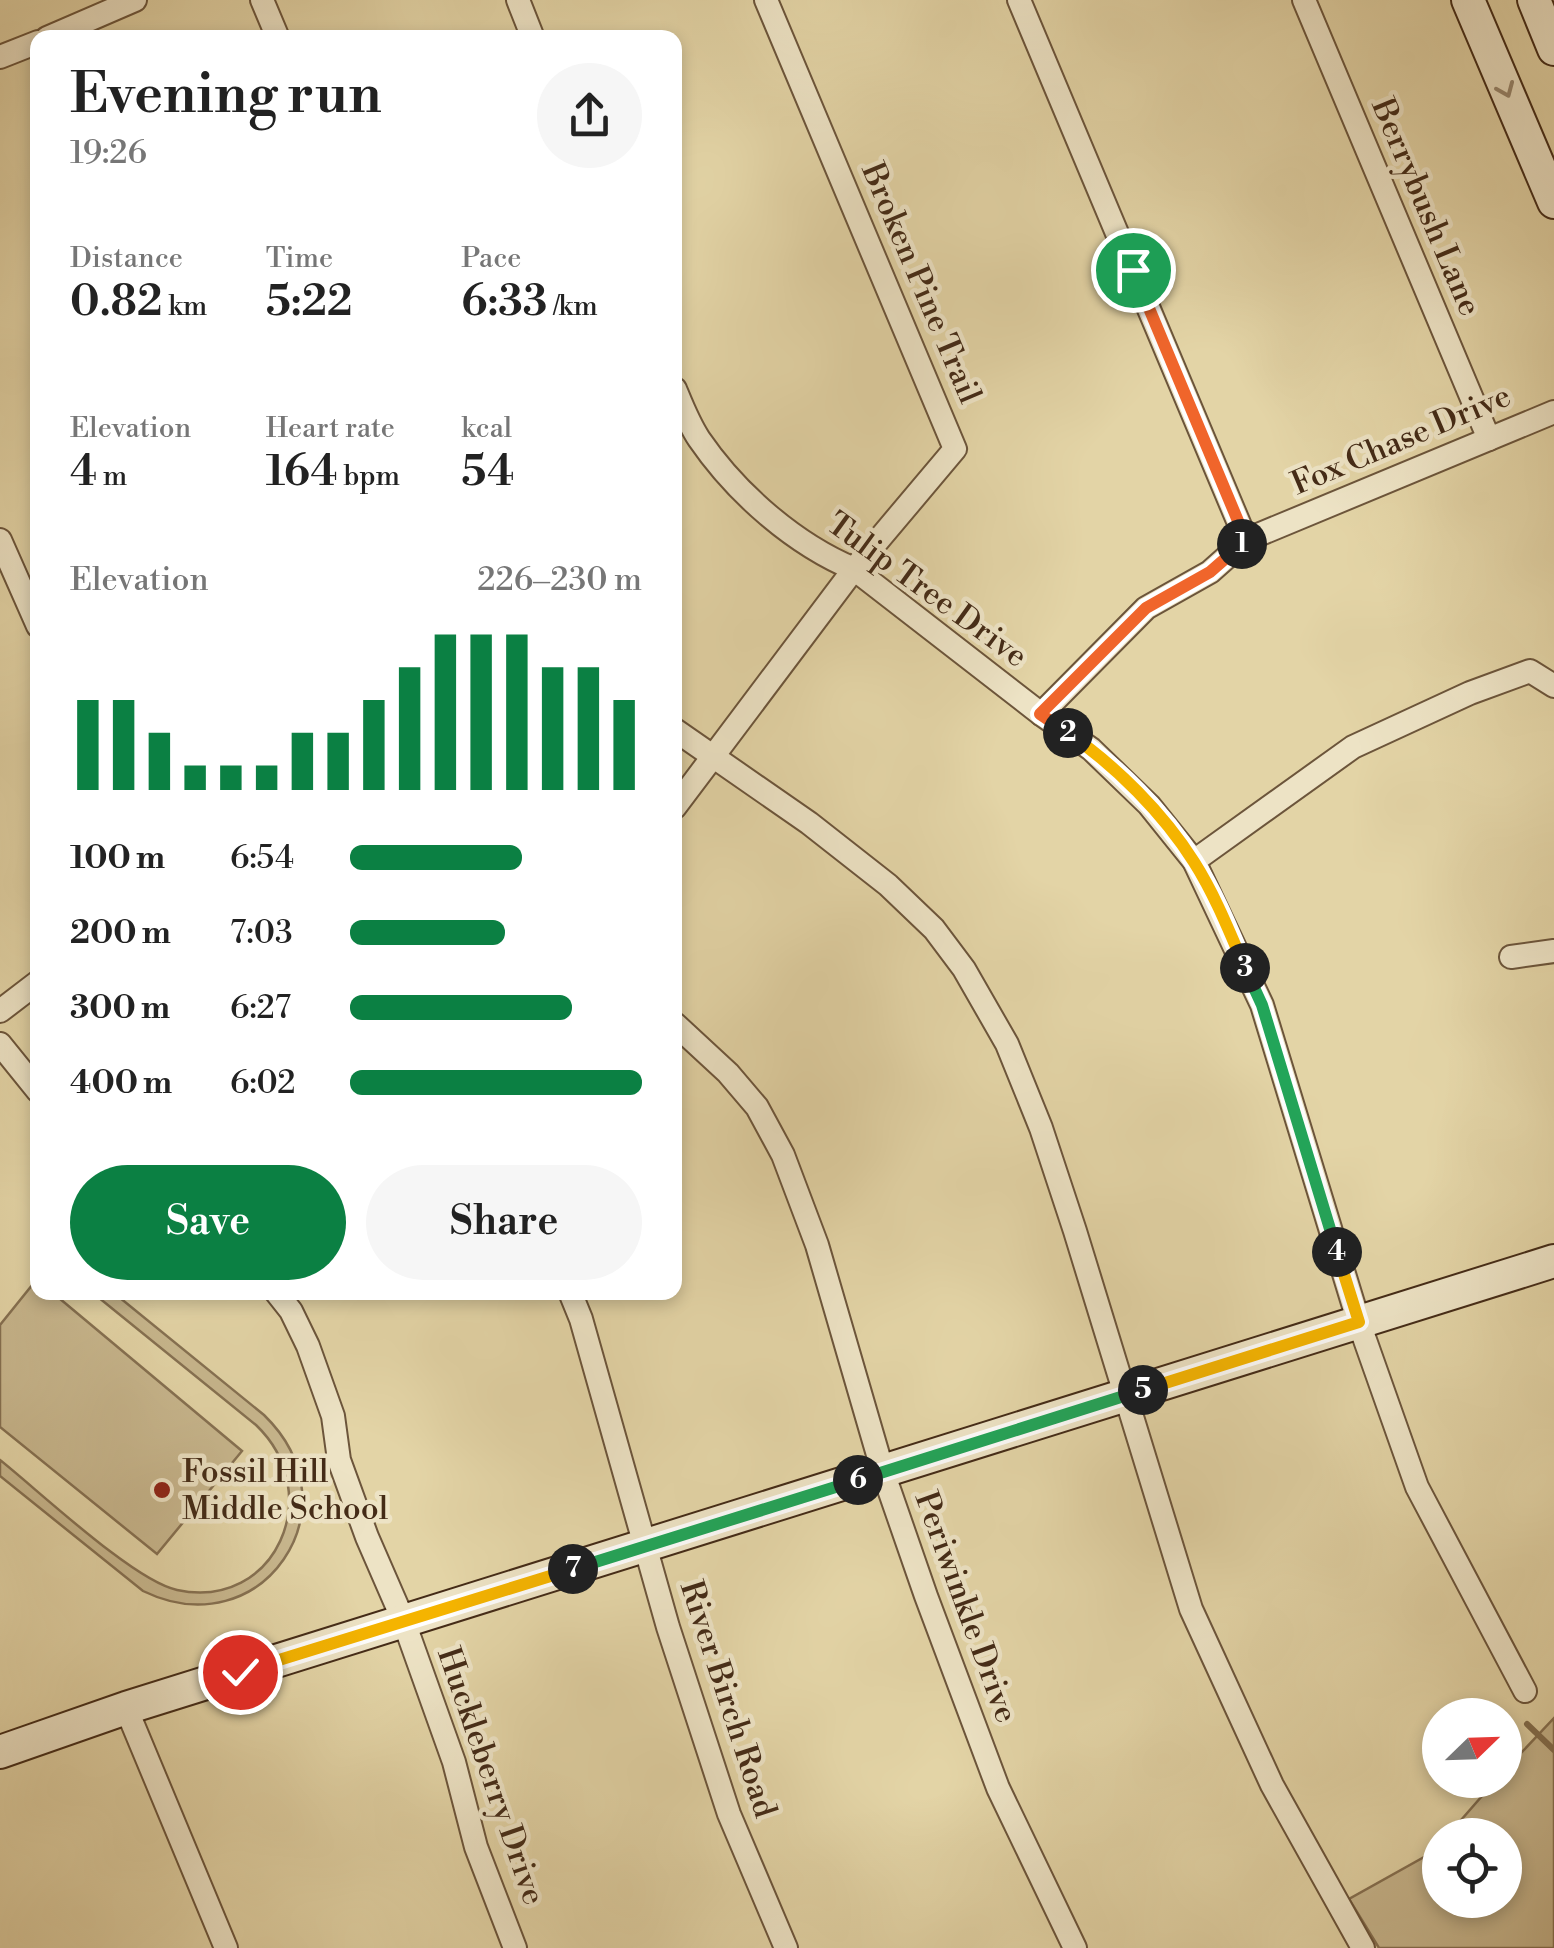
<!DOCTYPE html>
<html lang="en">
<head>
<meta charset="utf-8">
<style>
	:root { --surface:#fff; --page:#f6f6f6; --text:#222; --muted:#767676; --accent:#0b8043 }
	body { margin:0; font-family:"Libre Bodoni",serif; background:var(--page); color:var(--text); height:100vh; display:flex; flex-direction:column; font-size:38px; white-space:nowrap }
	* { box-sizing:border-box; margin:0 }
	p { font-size:32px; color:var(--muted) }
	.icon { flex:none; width:55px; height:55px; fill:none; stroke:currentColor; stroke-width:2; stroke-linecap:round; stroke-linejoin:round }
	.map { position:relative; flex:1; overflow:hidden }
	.drawer { position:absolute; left:30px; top:30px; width:652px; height:1270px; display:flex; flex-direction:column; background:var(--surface); border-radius:20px; box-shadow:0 5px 15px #0003 }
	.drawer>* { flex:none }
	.needle { width:65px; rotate:67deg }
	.buttons { position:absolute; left:1422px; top:1698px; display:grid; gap:20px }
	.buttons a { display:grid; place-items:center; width:100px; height:100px; border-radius:50%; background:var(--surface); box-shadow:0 5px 15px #0003; font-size:50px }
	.pin { position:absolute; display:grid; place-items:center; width:85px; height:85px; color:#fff; margin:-42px; border:5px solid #fff; border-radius:50%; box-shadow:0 2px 10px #0007 }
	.km { position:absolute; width:50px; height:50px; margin:-25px; border-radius:50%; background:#222; color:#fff; font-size:28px; line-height:50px; text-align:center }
	.round { display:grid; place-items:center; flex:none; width:105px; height:105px; border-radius:52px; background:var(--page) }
	.overview { display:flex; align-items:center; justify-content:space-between; height:170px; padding:0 40px }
	h1 { font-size:55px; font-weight:600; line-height:75px }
	.figures { display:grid; grid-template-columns:repeat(3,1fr); gap:15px; height:170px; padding:10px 40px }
	.figures div { display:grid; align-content:center }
	.figures b { font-size:42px; font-weight:600 }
	.figures small { font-size:28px; font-weight:400 }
	.figures p { font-size:28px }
	.chart { height:280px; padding:20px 40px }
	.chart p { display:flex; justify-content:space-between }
	.chart svg { width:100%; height:180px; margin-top:10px; stroke:var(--accent); stroke-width:6 }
	.action { display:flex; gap:20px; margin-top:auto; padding:20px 40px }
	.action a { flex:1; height:115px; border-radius:60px; background:var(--accent); color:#fff; font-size:40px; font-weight:600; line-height:115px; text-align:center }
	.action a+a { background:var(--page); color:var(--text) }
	ul { padding:0 40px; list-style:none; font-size:32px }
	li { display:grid; grid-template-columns:160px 120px 1fr; align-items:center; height:75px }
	li i { height:25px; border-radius:12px; background:var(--accent) }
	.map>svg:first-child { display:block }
	.green { fill:#c8b78e; stroke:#867152; stroke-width:2.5 }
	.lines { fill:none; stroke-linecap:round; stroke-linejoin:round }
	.stream { stroke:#836e4f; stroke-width:6 }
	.street-casing { stroke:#6c553b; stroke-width:26 }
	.secondary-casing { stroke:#442b17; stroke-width:36 }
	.street { stroke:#ede3c5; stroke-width:22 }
	.secondary { stroke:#ede3c5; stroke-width:32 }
	.oneway { stroke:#98876e }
	.split-1-casing { stroke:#fff; stroke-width:20 }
	.split-2-casing { stroke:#fff; stroke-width:20 }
	.split-3-casing { stroke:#fff; stroke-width:20 }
	.split-4-casing { stroke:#fff; stroke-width:20 }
	.split-5-casing { stroke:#fff; stroke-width:20 }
	.split-6-casing { stroke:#fff; stroke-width:20 }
	.split-7-casing { stroke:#fff; stroke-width:20 }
	.split-8-casing { stroke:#fff; stroke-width:20 }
	.split-1 { stroke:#f0652b; stroke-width:12 }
	.split-2 { stroke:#f0652b; stroke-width:12 }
	.split-3 { stroke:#f5b400; stroke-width:12 }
	.split-4 { stroke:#22a559; stroke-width:12 }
	.split-5 { stroke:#f5b400; stroke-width:12 }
	.split-6 { stroke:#22a559; stroke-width:12 }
	.split-7 { stroke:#22a559; stroke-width:12 }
	.split-8 { stroke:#f5b400; stroke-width:12 }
	.poi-dot { fill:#8f2418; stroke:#ede3c5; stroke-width:4 }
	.labels { text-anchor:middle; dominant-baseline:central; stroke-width:9; stroke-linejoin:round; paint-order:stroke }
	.street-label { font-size:32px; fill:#442b17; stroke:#ede3c5 }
	.poi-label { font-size:32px; fill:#442b17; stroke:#ede3c5; text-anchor:start }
</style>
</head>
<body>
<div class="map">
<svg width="1554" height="1948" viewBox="0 0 1554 1948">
	<rect width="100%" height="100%" fill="#e3d4a6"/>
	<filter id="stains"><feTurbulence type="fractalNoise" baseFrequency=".002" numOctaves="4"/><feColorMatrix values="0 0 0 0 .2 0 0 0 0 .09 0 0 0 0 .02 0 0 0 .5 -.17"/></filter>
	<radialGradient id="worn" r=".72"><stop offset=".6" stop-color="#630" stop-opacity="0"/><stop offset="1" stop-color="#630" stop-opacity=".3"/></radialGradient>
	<g class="green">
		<polygon points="37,1279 38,1292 53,1293 242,1451 157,1554 0,1427 0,1325"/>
		<path d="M93 1293H114L264 1415C359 1507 262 1649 143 1591L0 1476V1460C39 1491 134 1581 177 1590 276 1611 327 1493 256 1425Z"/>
		<polygon points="1554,1718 1554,1948 1379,1948 1349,1899 1433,1852 1440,1845 1440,1900 1505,1900 1505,1835 1448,1835 1496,1780 1505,1780 1505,1770"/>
	</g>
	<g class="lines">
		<polyline class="stream" points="1527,1724 1554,1750"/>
		<g class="street-casing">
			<g id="street">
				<polyline points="262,0 278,38"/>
				<polyline points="518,0 533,38"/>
				<polyline points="1019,0 1246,540"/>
				<polyline points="1304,0 1489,439"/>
				<polyline points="47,38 135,0"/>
				<polyline points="0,57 38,42"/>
				<path d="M675 389C682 406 689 424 699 439 736 493 794 544 854 569L1041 714 1091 749 1149 805 1194 861 1262 1005 1359 1323 1417 1487 1525 1691"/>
				<polyline points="0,540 38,626"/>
				<polyline points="1041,714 1146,608 1210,572 1246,540 1554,412"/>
				<polyline points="675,730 809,823 888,885 934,929 964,969 1007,1044 1041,1128 1075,1231 1191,1609 1272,1785 1363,1948"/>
				<polyline points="675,807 854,569 955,449 766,0"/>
				<polyline points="1194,861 1353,747 1470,693 1530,671 1554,686"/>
				<polyline points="1511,957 1554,951"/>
				<polyline points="0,1011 38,982"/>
				<polyline points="675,1024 728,1073 757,1107 783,1155 817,1245 883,1472 926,1596 998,1788 1075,1948"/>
				<polyline points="0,1044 38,1091"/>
				<polyline points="276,1292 291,1311 308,1346 333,1416 339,1460 367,1537 404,1622 454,1762 476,1847 515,1948"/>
				<polyline points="570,1292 581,1319 668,1627 729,1814 786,1948"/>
				<polyline points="126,1708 226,1948"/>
			</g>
		</g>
		<g class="secondary-casing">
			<g id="secondary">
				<polyline points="1468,0 1554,202"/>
				<polyline points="1534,0 1554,49"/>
				<polyline points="0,1752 126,1708 1554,1261"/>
			</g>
		</g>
		<use href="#street" class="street"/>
		<use href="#secondary" class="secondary"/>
	</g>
	<defs><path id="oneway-chevron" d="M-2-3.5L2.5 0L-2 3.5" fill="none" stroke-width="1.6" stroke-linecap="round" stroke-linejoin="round" transform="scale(2.5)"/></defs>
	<use class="oneway" href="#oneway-chevron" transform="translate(1506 90) rotate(67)"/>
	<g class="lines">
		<g class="split-1-casing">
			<polyline id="split-1" points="1133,270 1246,540 1242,544"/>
		</g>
		<g class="split-2-casing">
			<polyline id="split-2" points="1068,733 1040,714 1146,608 1210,572 1242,544"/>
		</g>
		<g class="split-3-casing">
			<path id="split-3" d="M1068 733C1116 766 1163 813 1194 862 1215 895 1230 933 1245 968"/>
		</g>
		<g class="split-4-casing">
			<polyline id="split-4" points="1245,968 1262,1005 1337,1252"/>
		</g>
		<g class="split-5-casing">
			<polyline id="split-5" points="1143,1390 1359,1322 1337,1252"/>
		</g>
		<g class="split-6-casing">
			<polyline id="split-6" points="858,1480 1143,1390"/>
		</g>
		<g class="split-7-casing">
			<polyline id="split-7" points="573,1569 858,1480"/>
		</g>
		<g class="split-8-casing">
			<polyline id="split-8" points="240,1672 573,1569"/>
		</g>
		<use href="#split-1" class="split-1"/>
		<use href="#split-2" class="split-2"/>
		<use href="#split-3" class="split-3"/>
		<use href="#split-4" class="split-4"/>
		<use href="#split-5" class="split-5"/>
		<use href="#split-6" class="split-6"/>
		<use href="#split-7" class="split-7"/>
		<use href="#split-8" class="split-8"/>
	</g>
	<circle class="poi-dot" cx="162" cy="1490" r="10"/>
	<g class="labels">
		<g class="street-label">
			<text transform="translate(1426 207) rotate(67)">Berrybush Lane</text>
			<text transform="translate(921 283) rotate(67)">Broken Pine Trail</text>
			<text transform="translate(1401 440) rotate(-23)">Fox Chase Drive</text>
			<text transform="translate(927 590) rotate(36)">Tulip Tree Drive</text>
			<text transform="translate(966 1607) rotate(70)">Periwinkle Drive</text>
			<text transform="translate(728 1699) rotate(72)">River Birch Road</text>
			<text transform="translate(491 1776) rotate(71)">Huckleberry Drive</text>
		</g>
		<g class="poi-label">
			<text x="182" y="1472">Fossil Hill<tspan x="182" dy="37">Middle School</tspan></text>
		</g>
	</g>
	<rect width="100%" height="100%" filter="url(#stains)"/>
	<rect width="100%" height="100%" fill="url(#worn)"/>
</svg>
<div class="buttons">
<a><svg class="needle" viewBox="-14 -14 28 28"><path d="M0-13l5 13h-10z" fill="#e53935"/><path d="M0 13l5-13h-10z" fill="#767676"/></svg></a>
<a><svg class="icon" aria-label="locate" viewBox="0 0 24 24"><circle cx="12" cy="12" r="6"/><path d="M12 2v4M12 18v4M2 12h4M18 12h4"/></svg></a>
</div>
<div class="pin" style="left:1133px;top:270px;background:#1e9e55"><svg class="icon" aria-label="arrive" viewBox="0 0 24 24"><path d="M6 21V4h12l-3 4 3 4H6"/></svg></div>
<div class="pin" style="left:240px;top:1672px;background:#d93025"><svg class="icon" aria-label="check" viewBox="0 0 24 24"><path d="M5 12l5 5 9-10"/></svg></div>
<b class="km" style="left:1242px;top:544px">1</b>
<b class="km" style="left:1068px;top:733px">2</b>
<b class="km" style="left:1245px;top:968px">3</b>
<b class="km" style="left:1337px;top:1252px">4</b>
<b class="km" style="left:1143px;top:1390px">5</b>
<b class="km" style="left:858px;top:1480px">6</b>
<b class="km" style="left:573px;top:1569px">7</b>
<section class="drawer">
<div class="overview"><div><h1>Evening run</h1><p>19:26</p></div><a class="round"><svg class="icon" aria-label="share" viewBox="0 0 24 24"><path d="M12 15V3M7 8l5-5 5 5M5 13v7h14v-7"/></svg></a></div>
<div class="figures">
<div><p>Distance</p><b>0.82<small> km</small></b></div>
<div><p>Time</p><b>5:22</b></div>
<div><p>Pace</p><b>6:33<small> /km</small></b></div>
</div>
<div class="figures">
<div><p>Elevation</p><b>4<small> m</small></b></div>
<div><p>Heart rate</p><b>164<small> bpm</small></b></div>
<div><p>kcal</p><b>54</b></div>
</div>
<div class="chart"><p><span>Elevation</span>226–230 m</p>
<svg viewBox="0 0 160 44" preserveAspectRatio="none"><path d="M5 44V22M15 44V22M25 44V30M35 44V38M45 44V38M55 44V38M65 44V30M75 44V30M85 44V22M95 44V14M105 44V6M115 44V6M125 44V6M135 44V14M145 44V14M155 44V22"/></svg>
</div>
<ul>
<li><b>100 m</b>6:54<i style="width:59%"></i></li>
<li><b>200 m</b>7:03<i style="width:53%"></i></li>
<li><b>300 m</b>6:27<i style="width:76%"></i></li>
<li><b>400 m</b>6:02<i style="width:100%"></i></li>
</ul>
<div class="action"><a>Save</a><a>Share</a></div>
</section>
</div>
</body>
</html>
